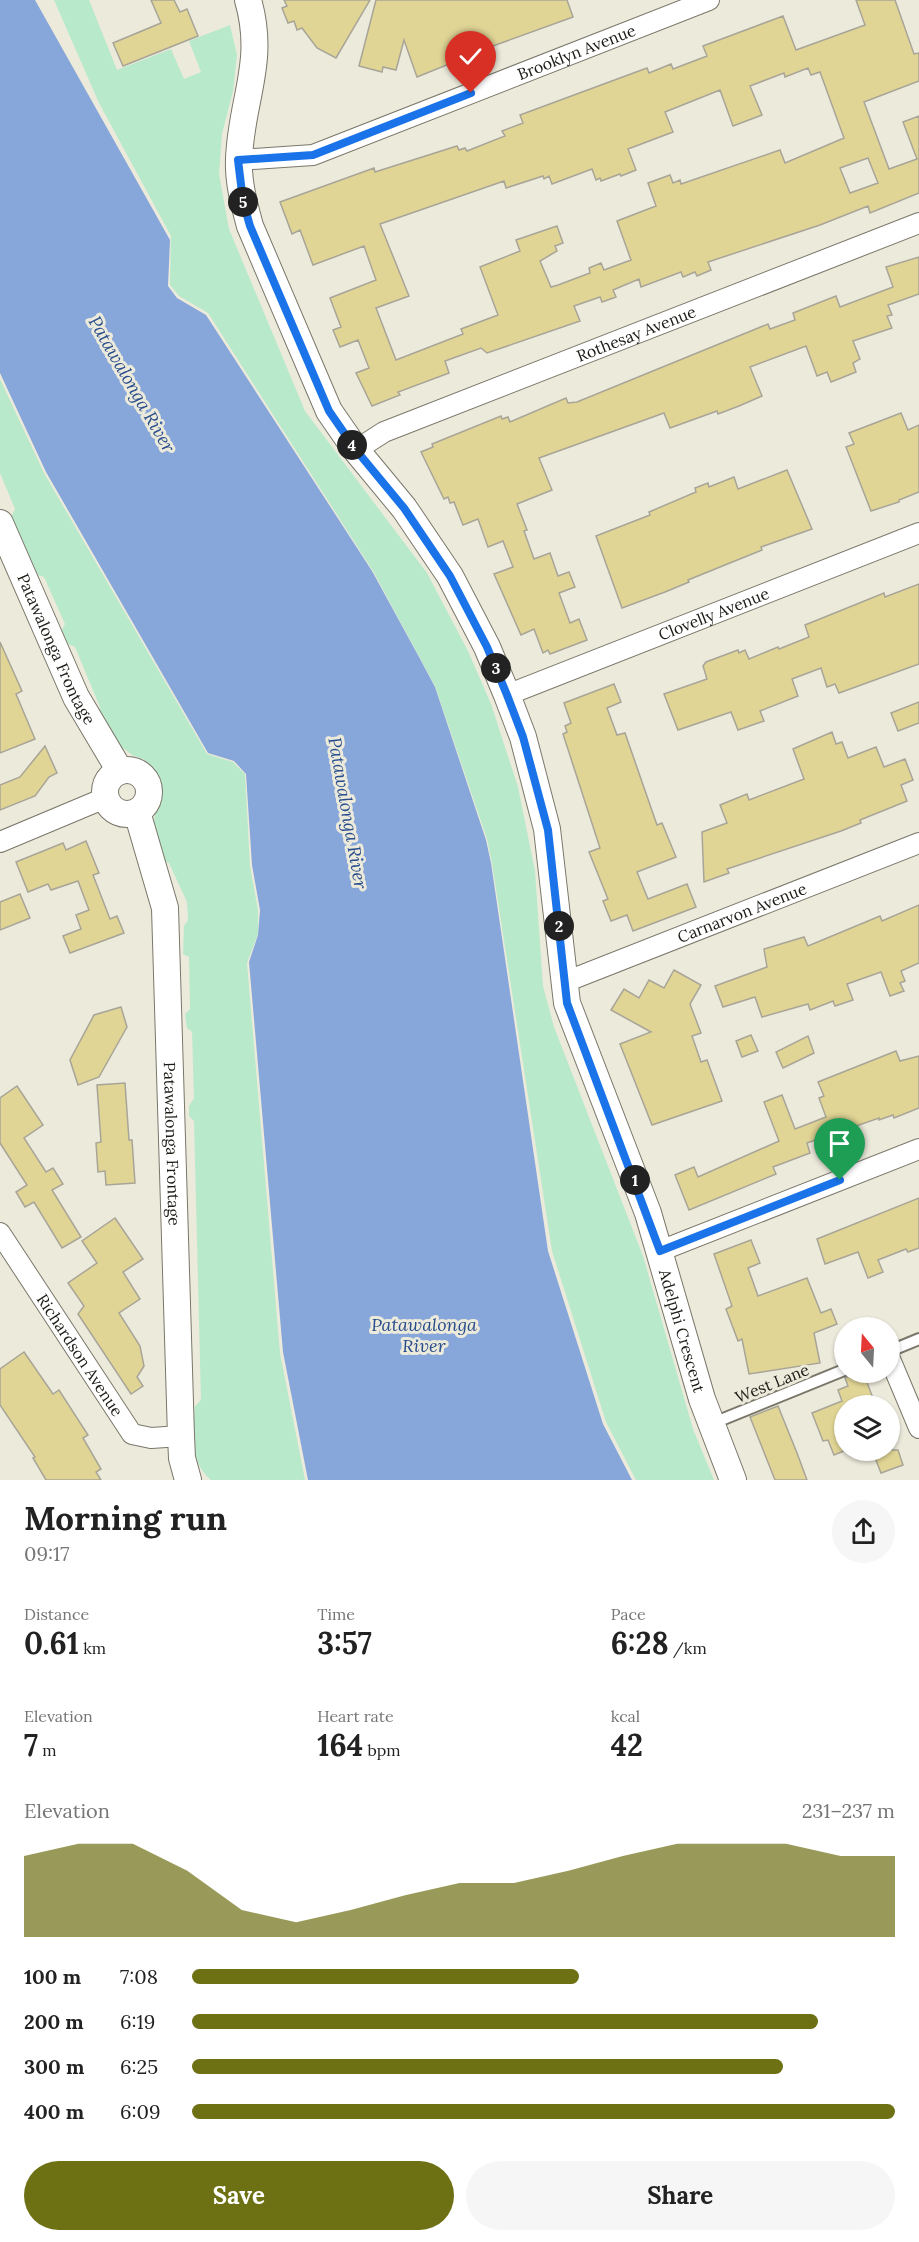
<!DOCTYPE html>
<html lang="en">
<head>
<meta charset="utf-8">
<style>
	:root { --surface:#fff; --page:#f6f6f6; --text:#222; --muted:#767676; --accent:#6e7014 }
	body { margin:0; font-family:Lora,serif; background:var(--page); color:var(--text); height:100vh; display:flex; flex-direction:column; font-size:22px; white-space:nowrap }
	* { box-sizing:border-box; margin:0 }
	p { font-size:20px; color:var(--muted) }
	.icon { flex:none; width:33px; height:33px; fill:none; stroke:currentColor; stroke-width:2; stroke-linecap:round; stroke-linejoin:round }
	.map { position:relative; height:1480px; overflow:hidden }
	.side { display:flex; flex-direction:column; background:var(--surface); flex:1 }
	.side>* { flex:none }
	.needle { width:39px; rotate:342deg }
	.tools { position:absolute; left:834px; top:1317px; display:grid; gap:12px }
	.tools a { display:grid; place-items:center; width:66px; height:66px; border-radius:50%; background:var(--surface); box-shadow:0 2px 4px #0004; font-size:30px }
	.pin { position:absolute; display:grid; place-items:center; width:51px; height:51px; color:#fff; margin:-62px -26px; border-radius:50% 50% 50% 0; rotate:-45deg; box-shadow:0 0 6px #0007 }
	.pin .icon { rotate:45deg }
	.km { position:absolute; width:30px; height:30px; margin:-15px; border-radius:50%; background:#222; color:#fff; font-size:16px; line-height:30px; text-align:center }
	.round { display:grid; place-items:center; flex:none; width:63px; height:63px; border-radius:32px; background:var(--page) }
	.overview { display:flex; align-items:center; justify-content:space-between; height:102px; padding:0 24px }
	h1 { font-size:33px; font-weight:700; line-height:45px }
	.figures { display:grid; grid-template-columns:repeat(3,1fr); gap:9px; height:102px; padding:6px 24px }
	.figures div { display:grid; align-content:center }
	.figures b { font-size:30px; font-weight:700 }
	.figures small { font-size:16px; font-weight:400 }
	.figures p { font-size:16px }
	.chart { height:168px; padding:12px 24px }
	.chart p { display:flex; justify-content:space-between }
	.chart svg { width:100%; height:108px; margin-top:6px; fill:var(--accent); opacity:.7 }
	.cta { display:flex; gap:12px; margin-top:auto; padding:12px 24px }
	.cta a { flex:1; height:69px; border-radius:36px; background:var(--accent); color:#fff; font-size:24px; font-weight:700; line-height:69px; text-align:center }
	.cta a+a { background:var(--page); color:var(--text) }
	ul { padding:0 24px; list-style:none; font-size:20px }
	li { display:grid; grid-template-columns:96px 72px 1fr; align-items:center; height:45px }
	li i { height:15px; border-radius:8px; background:var(--accent) }
	.map>svg:first-child { display:block }
	.green { fill:#b8e9cb }
	.water { fill:#87a6da }
	.building { fill:#e1d595; stroke:#a8a598; stroke-width:1.5; fill-rule:evenodd }
	.lines { fill:none; stroke-linecap:round; stroke-linejoin:round }
	.service-casing { stroke:#7a776a; stroke-width:14 }
	.minor-casing { stroke:#7a776a; stroke-width:22 }
	.tertiary-casing { stroke:#7a776a; stroke-width:28 }
	.service { stroke:#fff; stroke-width:10 }
	.minor { stroke:#fff; stroke-width:20 }
	.tertiary { stroke:#fff; stroke-width:26 }
	.route-casing { stroke:#fff; stroke-width:12 }
	.route { stroke:#1a73e8; stroke-width:8 }
	.labels { text-anchor:middle; dominant-baseline:central; stroke-width:6; stroke-linejoin:round; paint-order:stroke }
	.street-label { font-size:16px; fill:#1c1b16; stroke:#eceadb }
	.water-label { font-size:18px; font-style:italic; fill:#284d8c; stroke:#eceadb }
</style>
</head>
<body>
<div class="map">
<svg width="919" height="1480" viewBox="0 0 919 1480">
	<rect width="100%" height="100%" fill="#eceadb"/>
	<g class="green">
		<polygon points="54,0 89,0 117,70 171,49 184,79 201,72 189,41 230,25 237,55 233,91 222,134 219,174 229,229 305,411 427,573 468,651 491,704 518,787 535,871 543,986 554,1027 643,1256 693,1429 714,1480 636,1480 606,1422 552,1251 492,863 487,839 435,686 373,571 208,313 179,296 170,285 171,236 99,103"/>
		<path d="M0 379 44 473 207 754 233 762 245 774 250 866 258 910V934L247 963 280 1353 305 1480H211C189 1462 193 1431 195 1406L201 1400 194 1121 189 1116V1106L194 1098 192 1032 187 1028 185 1014 190 1009 189 957 183 954 184 926 188 920 187 902 169 863 162 861 153 829 158 792 157 774 145 760 132 755 119 745 99 716 100 707 75 647 68 644 62 630 65 624 44 577 38 575 11 517 15 509 0 473Z"/>
	</g>
	<polygon class="water" points="0,0 35,0 170,240 168,286 177,298 206,315 372,571 419,657 435,687 486,840 491,863 548,1251 603,1424 632,1480 308,1480 283,1352 249,962 258,935 260,910 252,865 246,774 234,761 208,753 46,472 0,373"/>
	<g class="building">
		<polygon points="151,0 174,0 180,12 187,9 198,36 123,66 113,43 161,23"/>
		<polygon points="284,0 370,0 336,58 317,48 302,28 297,30 294,21 288,23 282,8 287,6"/>
		<polygon points="376,0 567,0 573,17 493,46 484,45 457,55 459,60 417,77 404,40 396,70 383,67 382,72 359,66"/>
		<path d="M856 0H895L914 54 919 53V81L864 102 889 169 917 159 903 122 919 116V193L870 213 868 206 820 225 708 262 711 270 697 276 695 272 683 277 681 272 641 287 639 279 613 290 616 297 602 302 600 297 574 306 580 321 487 353 481 348 445 361 449 373 398 392 400 395 372 406 356 373 369 368 358 340 340 347 333 330 341 327 330 298 376 280 364 246 313 265 300 230 292 234 280 202 374 168 375 172 457 146 459 150 465 148 467 151 505 136 502 131 523 123 520 115 647 68 649 73 671 64 673 69 707 56 703 46 783 16 796 50 865 25ZM808 68 811 75 820 72 844 138 785 163 780 150 681 184 680 180 673 183 670 175 648 183 656 206 617 221 631 260 604 270 601 263 589 268 590 273 558 285 551 287 540 261 557 251 555 246 563 243 557 226 516 240 520 251 480 267 498 315 461 329 463 334 396 360 376 308 409 296 380 224 504 181 506 188 543 176 544 179 549 176 552 184 592 169 596 180 600 178 601 181 620 174 621 176 636 170 628 149 673 132 665 112 720 90 733 126 762 115 750 86 784 73 785 77ZM868 158 878 183 850 193 840 168Z"/>
		<polygon points="919,257 919,294 888,305 892,315 887,316 892,328 853,341 860,359 853,363 856,372 831,382 827,372 817,376 806,346 750,367 762,396 739,406 718,414 717,411 670,428 664,413 539,458 552,490 517,504 527,530 524,531 534,559 550,553 558,576 569,572 575,587 559,593 570,623 579,619 587,640 550,654 548,650 543,653 534,629 521,635 494,574 513,567 503,541 488,547 478,519 463,525 454,502 450,503 448,497 444,499 421,452 433,447 432,444 501,416 502,419 508,417 510,422 566,398 568,403 577,402 768,324 770,329 795,320 793,313 836,296 840,307 893,287 886,267"/>
		<polygon points="901,413 908,430 919,425 919,492 899,500 899,502 871,511 846,447 854,444 849,433"/>
		<polygon points="787,470 812,529 761,547 762,550 688,580 689,582 665,592 622,608 596,536 650,515 649,512 696,492 695,488 708,483 709,487 734,477 738,489"/>
		<polygon points="919,584 919,664 839,693 835,684 827,687 821,668 792,679 798,696 760,711 764,721 738,730 731,712 678,730 664,694 707,679 703,666 706,662 738,650 739,653 745,650 749,659 778,647 779,649 809,637 805,625 884,593 885,597"/>
		<polygon points="0,642 22,691 16,694 35,739 0,753"/>
		<polygon points="614,684 621,702 607,708 617,735 625,733 657,825 662,823 676,857 637,872 648,899 687,884 696,907 633,931 627,915 611,921 603,901 608,899 589,852 600,848 563,734 567,732 565,726 571,723 564,703"/>
		<polygon points="919,702 919,723 898,731 891,713"/>
		<polygon points="832,732 836,744 842,742 848,758 876,747 884,767 905,759 913,780 901,785 907,801 860,820 861,823 841,831 727,869 729,873 704,882 702,832 727,823 720,805 747,794 749,800 804,779 793,749"/>
		<polygon points="45,746 57,773 49,777 35,796 0,810 0,785 20,777"/>
		<polygon points="86,841 99,873 93,875 110,919 117,916 124,933 70,953 63,936 81,929 76,915 89,910 78,881 51,890 48,884 28,892 16,862 63,843 66,850"/>
		<polygon points="20,894 30,918 0,930 0,902"/>
		<polygon points="919,905 919,963 901,971 905,981 900,983 904,991 890,996 881,972 847,984 853,1000 835,1006 833,1001 810,1010 808,1004 762,1017 755,997 723,1007 715,986 767,967 764,949 804,937 808,946 880,916 882,921"/>
		<polygon points="674,970 701,985 690,1004 701,1033 692,1036 701,1062 707,1060 722,1101 652,1125 620,1044 651,1032 611,1010 624,989 639,998 649,980 664,988"/>
		<polygon points="121,1007 127,1027 99,1077 78,1085 70,1060 94,1015"/>
		<polygon points="751,1035 758,1051 742,1057 736,1041"/>
		<polygon points="808,1036 814,1053 783,1068 776,1052"/>
		<polygon points="896,1051 900,1061 919,1056 919,1108 894,1118 893,1115 879,1120 879,1118 807,1143 810,1153 773,1167 776,1174 689,1210 675,1175 694,1167 698,1177 779,1141 764,1102 782,1095 795,1129 826,1117 819,1098 824,1096 818,1082"/>
		<polygon points="125,1083 129,1140 132,1140 135,1183 106,1185 105,1171 98,1172 96,1143 101,1142 97,1085"/>
		<polygon points="17,1086 43,1125 24,1138 46,1172 53,1168 63,1184 52,1190 81,1237 62,1248 34,1202 25,1207 16,1192 27,1185 0,1143 0,1098"/>
		<polygon points="919,1198 919,1248 908,1252 906,1249 878,1260 883,1272 868,1278 858,1252 825,1264 817,1239"/>
		<polygon points="115,1218 143,1259 123,1272 140,1299 119,1313 140,1346 144,1366 137,1377 143,1386 131,1394 78,1314 84,1306 68,1283 97,1263 82,1241"/>
		<polygon points="751,1240 760,1263 748,1268 758,1296 807,1278 821,1313 831,1309 837,1324 814,1333 820,1363 749,1374 742,1339 738,1341 726,1309 732,1306 714,1254"/>
		<polygon points="24,1352 53,1394 59,1390 88,1435 83,1438 101,1469 96,1472 101,1480 46,1480 33,1458 35,1457 0,1405 0,1369"/>
		<polygon points="859,1372 863,1372 876,1406 844,1406 844,1451 834,1455 828,1440 823,1441 812,1413 842,1401 838,1390 848,1386 845,1378"/>
		<polygon points="778,1406 797,1453 807,1480 775,1480 750,1417"/>
		<polygon points="872,1450 898,1450 903,1465 881,1473"/>
	</g>
	<g class="lines">
		<g class="service-casing">
			<g id="service">
				<polyline points="890,1351 919,1339"/>
				<polyline points="711,1424 844,1370"/>
			</g>
		</g>
		<g class="minor-casing">
			<g id="minor">
				<path id="s1" d="M238 160 313 155 709 0"/>
				<path id="s2" d="M356 450 384 432 919 223"/>
				<path id="s3" d="M507 695 919 533"/>
				<polyline points="0,842 105,798"/>
				<path id="s4" d="M565 982 919 843"/>
				<path id="s5" d="M0 1233 132 1434 151 1438 181 1436"/>
				<polyline points="660,1251 919,1149"/>
				<polyline points="890,1359 919,1428"/>
			</g>
		</g>
		<g class="tertiary-casing">
			<g id="tertiary">
				<path id="s6" d="M248 0C266 62 241 100 239 159 238 182 244 204 250 226L329 411 356 450 404 508 450 576 487 647 507 695 523 737 547 829 567 1003 648 1213 702 1399 733 1480"/>
				<path id="s7" d="M0 523 76 697 120 771"/>
				<circle cx="127" cy="792" r="22"/>
				<path id="s8" d="M137 812 165 908 181 1436 182 1458 188 1480"/>
			</g>
		</g>
		<use href="#service" class="service"/>
		<use href="#minor" class="minor"/>
		<use href="#tertiary" class="tertiary"/>
	</g>
	<g class="lines">
		<g class="route-casing">
			<polyline id="route" points="471,93 313,155 238,160 243,201 250,226 329,411 356,450 404,508 450,576 487,647 507,695 523,737 548,830 567,1003 660,1251 840,1180"/>
		</g>
		<use href="#route" class="route"/>
	</g>
	<g class="labels">
		<g class="street-label">
			<text stroke="none"><textPath href="#s1" startOffset="358">Brooklyn Avenue</textPath></text>
			<text stroke="none"><textPath href="#s2" startOffset="304">Rothesay Avenue</textPath></text>
			<text stroke="none"><textPath href="#s3" startOffset="222">Clovelly Avenue</textPath></text>
			<text stroke="none"><textPath href="#s7" startOffset="138">Patawalonga Frontage</textPath></text>
			<text stroke="none"><textPath href="#s4" startOffset="190">Carnarvon Avenue</textPath></text>
			<text stroke="none"><textPath href="#s8" startOffset="336">Patawalonga Frontage</textPath></text>
			<text stroke="none"><textPath href="#s6" startOffset="1430">Adelphi Crescent</textPath></text>
			<text stroke="none"><textPath href="#s5" startOffset="146">Richardson Avenue</textPath></text>
			<text transform="translate(772 1383) rotate(-22)">West Lane</text>
		</g>
		<g class="water-label">
			<text transform="translate(132 384) rotate(60)">Patawalonga River</text>
			<text transform="translate(348 813) rotate(80)">Patawalonga River</text>
			<text x="424" y="1324">Patawalonga<tspan x="424" dy="21">River</tspan></text>
		</g>
	</g>
</svg>
<div class="tools">
<a><svg class="needle" viewBox="-14 -14 28 28"><path d="M0-13l5 13h-10z" fill="#e53935"/><path d="M0 13l5-13h-10z" fill="#767676"/></svg></a>
<a><svg class="icon" aria-label="layers" viewBox="0 0 24 24"><path d="M12 4l9 5-9 5-9-5zM3 14l9 5 9-5"/></svg></a>
</div>
<div class="pin" style="left:840px;top:1180px;background:#1e9e55"><svg class="icon" aria-label="arrive" viewBox="0 0 24 24"><path d="M6 21V4h12l-3 4 3 4H6"/></svg></div>
<div class="pin" style="left:471px;top:93px;background:#d93025"><svg class="icon" aria-label="check" viewBox="0 0 24 24"><path d="M5 12l5 5 9-10"/></svg></div>
<b class="km" style="left:635px;top:1180px">1</b>
<b class="km" style="left:559px;top:926px">2</b>
<b class="km" style="left:496px;top:668px">3</b>
<b class="km" style="left:352px;top:445px">4</b>
<b class="km" style="left:243px;top:202px">5</b>
</div>
<section class="side">
<div class="overview"><div><h1>Morning run</h1><p>09:17</p></div><a class="round"><svg class="icon" aria-label="share" viewBox="0 0 24 24"><path d="M12 15V3M7 8l5-5 5 5M5 13v7h14v-7"/></svg></a></div>
<div class="figures">
<div><p>Distance</p><b>0.61<small> km</small></b></div>
<div><p>Time</p><b>3:57</b></div>
<div><p>Pace</p><b>6:28<small> /km</small></b></div>
</div>
<div class="figures">
<div><p>Elevation</p><b>7<small> m</small></b></div>
<div><p>Heart rate</p><b>164<small> bpm</small></b></div>
<div><p>kcal</p><b>42</b></div>
</div>
<div class="chart"><p><span>Elevation</span>231–237 m</p>
<svg viewBox="0 0 160 44" preserveAspectRatio="none"><path d="M0 44V11L10 6L20 6L30 17L40 33L50 38L60 33L70 27L80 22L90 22L100 17L110 11L120 6L130 6L140 6L150 11L160 11V44z"/></svg>
</div>
<ul>
<li><b>100 m</b>7:08<i style="width:55%"></i></li>
<li><b>200 m</b>6:19<i style="width:89%"></i></li>
<li><b>300 m</b>6:25<i style="width:84%"></i></li>
<li><b>400 m</b>6:09<i style="width:100%"></i></li>
</ul>
<div class="cta"><a>Save</a><a>Share</a></div>
</section>
</body>
</html>
